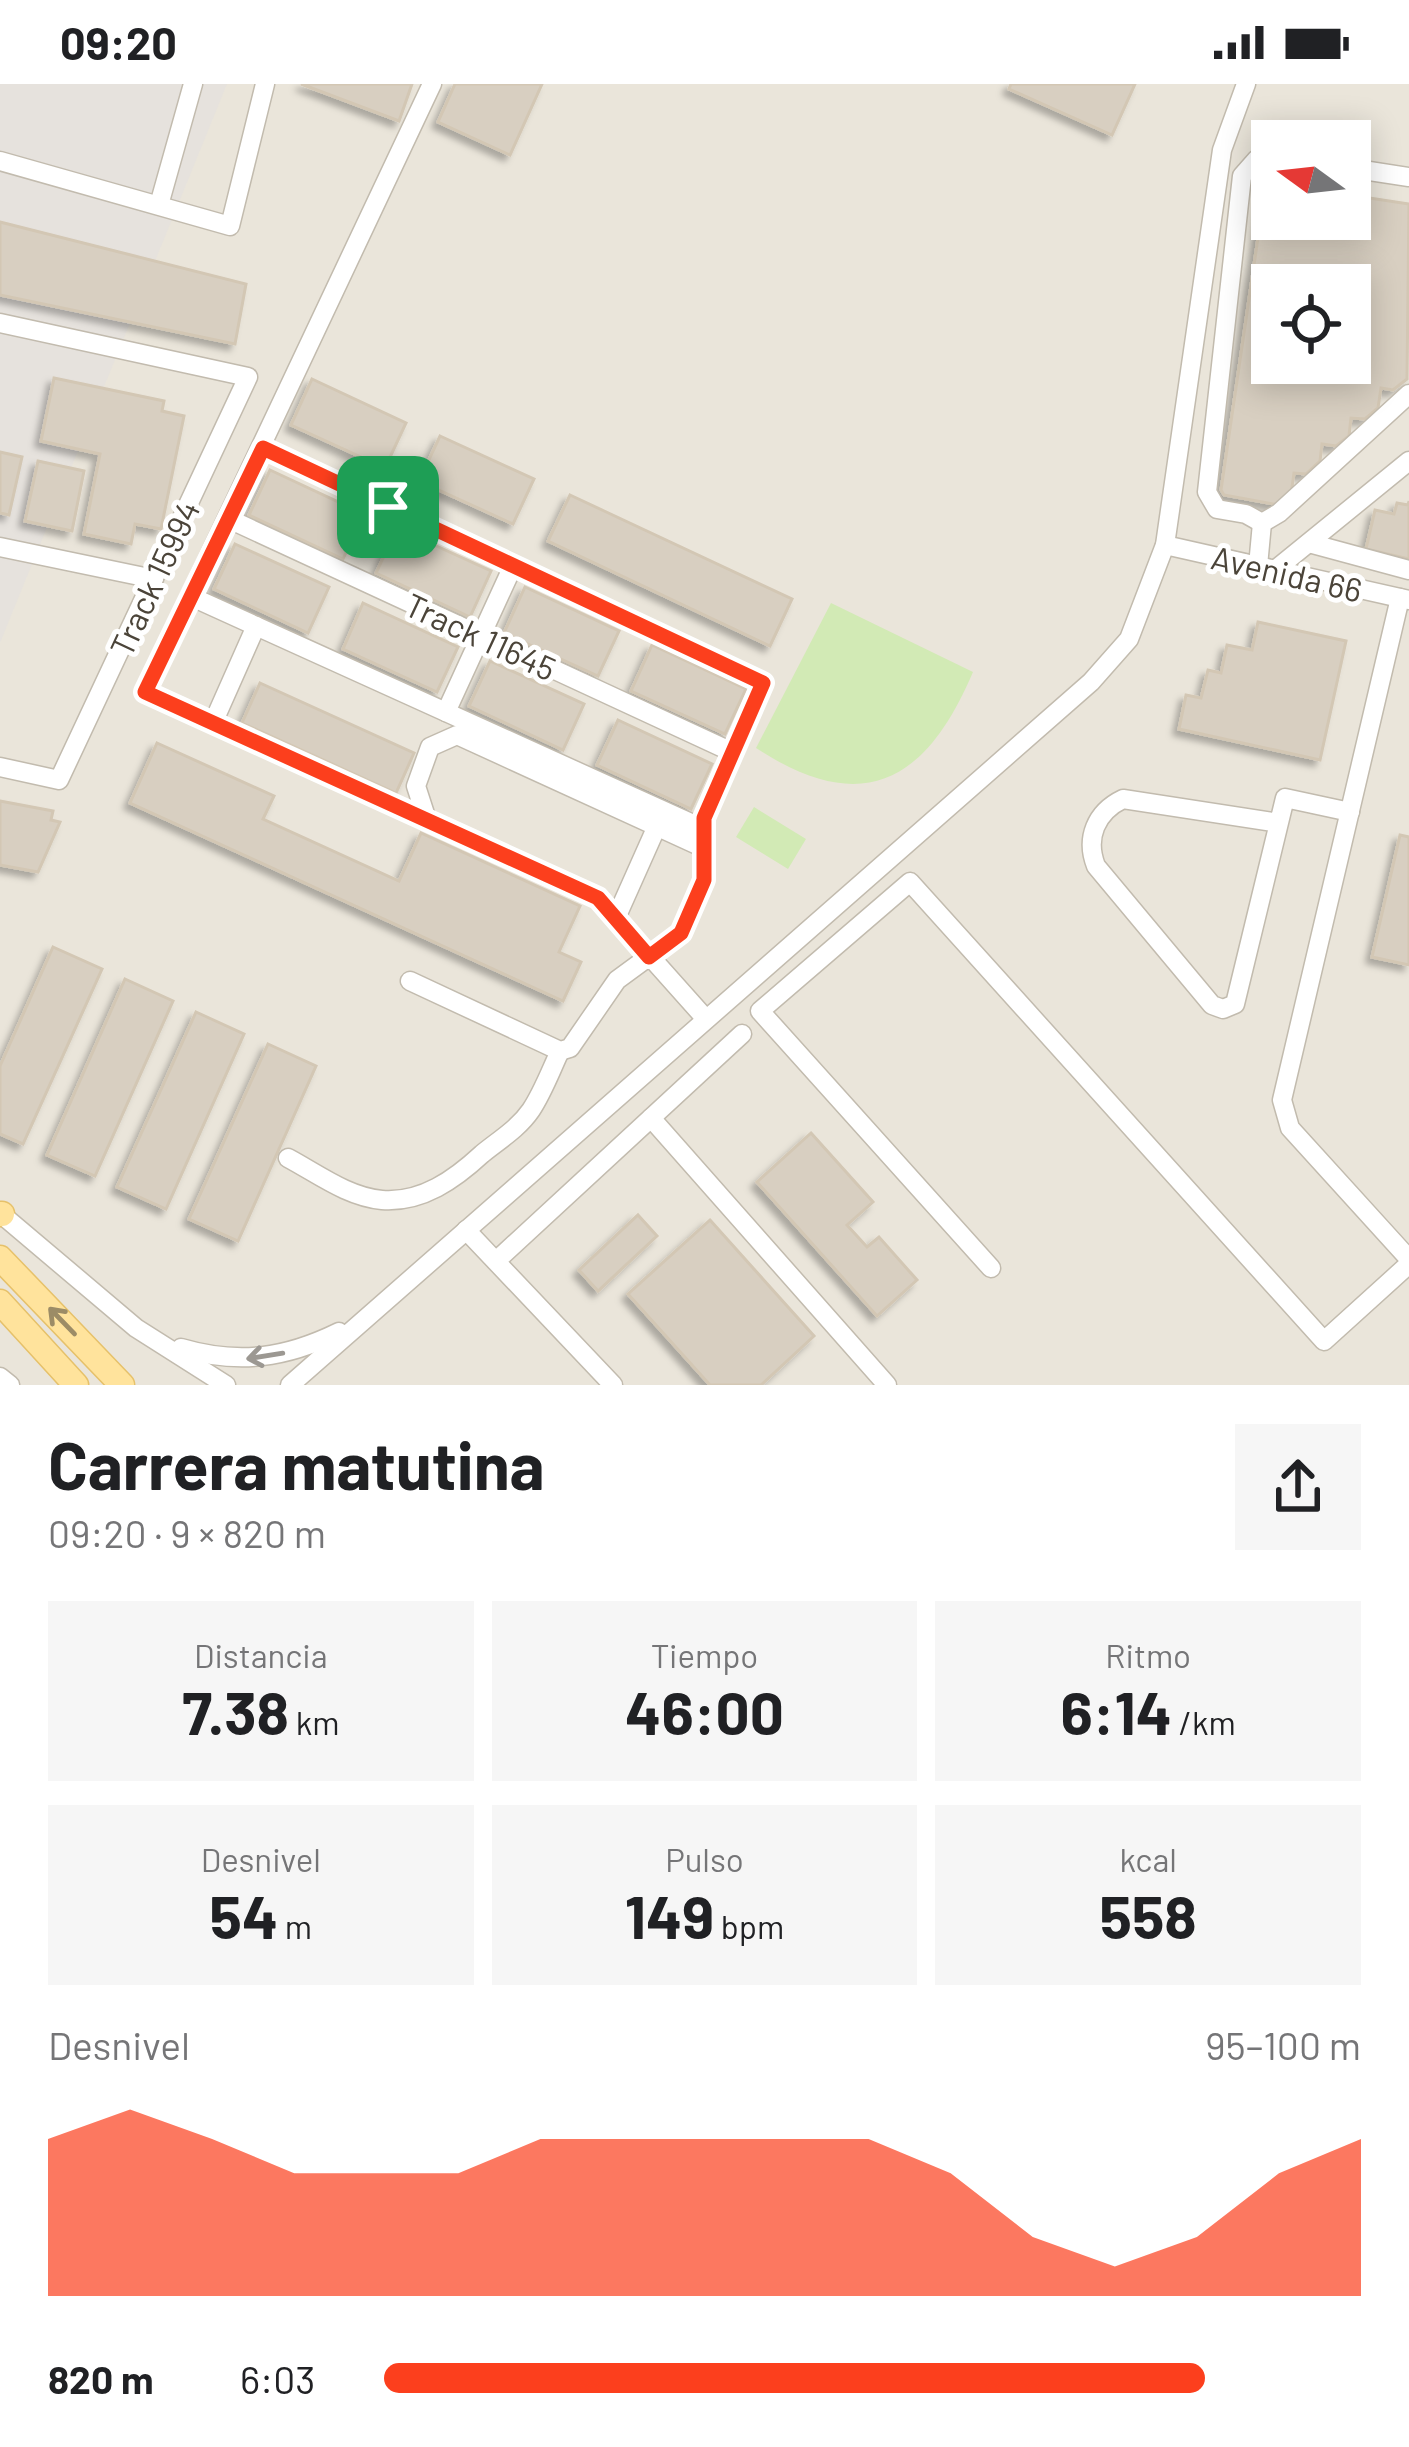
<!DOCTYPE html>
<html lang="es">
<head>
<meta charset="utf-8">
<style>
	:root { --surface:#fff; --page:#f6f6f6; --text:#202124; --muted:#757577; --accent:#fc3f1d }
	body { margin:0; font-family:Barlow,sans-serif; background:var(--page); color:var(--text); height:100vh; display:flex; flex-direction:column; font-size:45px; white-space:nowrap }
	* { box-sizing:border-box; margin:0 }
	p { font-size:39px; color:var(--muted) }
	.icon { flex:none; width:66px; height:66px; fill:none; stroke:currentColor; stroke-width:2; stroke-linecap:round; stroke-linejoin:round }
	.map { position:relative; height:1301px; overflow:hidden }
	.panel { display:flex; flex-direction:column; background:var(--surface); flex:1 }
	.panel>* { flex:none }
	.needle { width:78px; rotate:285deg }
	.controls { position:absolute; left:1251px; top:36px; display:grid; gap:24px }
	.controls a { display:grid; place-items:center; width:120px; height:120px; border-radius:0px; background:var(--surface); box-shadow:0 6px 30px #0003; font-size:60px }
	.pin { position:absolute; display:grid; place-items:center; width:102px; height:102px; color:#fff; margin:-51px; border-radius:24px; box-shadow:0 6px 18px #0006 }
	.round { display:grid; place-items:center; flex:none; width:126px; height:126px; border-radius:0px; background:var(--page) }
	.summary { display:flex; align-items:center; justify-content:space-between; height:204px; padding:0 48px }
	h1 { font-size:66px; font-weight:700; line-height:90px }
	.stats { display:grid; grid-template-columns:repeat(3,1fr); gap:18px; height:204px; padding:12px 48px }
	.stats div { display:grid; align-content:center; border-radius:0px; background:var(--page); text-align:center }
	.stats b { font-size:60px; font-weight:700 }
	.stats small { font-size:33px; font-weight:400 }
	.stats p { font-size:33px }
	.chart { height:336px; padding:24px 48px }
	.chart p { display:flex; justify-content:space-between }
	.chart svg { width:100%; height:216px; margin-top:12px; fill:var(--accent); opacity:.7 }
	ul { padding:0 48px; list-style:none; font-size:39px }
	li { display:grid; grid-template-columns:192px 144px 1fr; align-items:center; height:90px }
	li i { height:30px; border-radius:15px; background:var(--accent) }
	.status { display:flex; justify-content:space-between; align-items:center; height:84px; padding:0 60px; background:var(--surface); direction:ltr }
	.status svg { height:33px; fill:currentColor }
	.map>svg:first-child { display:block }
	.residential { fill:#eae5da; fill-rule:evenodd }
	.industrial { fill:#e6e2dd }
	.green { fill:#d2eab5 }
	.building { fill:#d8cfc1; stroke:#d3c7b4; stroke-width:3; fill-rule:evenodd; filter:url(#shadow) }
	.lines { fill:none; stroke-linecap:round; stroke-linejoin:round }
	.minor-casing { stroke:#c2bbae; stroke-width:21 }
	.major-casing { stroke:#e6c16a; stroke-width:27 }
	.minor { stroke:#fff; stroke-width:18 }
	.major { stroke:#ffe39c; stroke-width:24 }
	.oneway { stroke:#9c8c66 }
	.oneway2 { stroke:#9c9892 }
	.route-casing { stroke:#fff; stroke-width:24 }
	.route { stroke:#fc3f1d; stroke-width:15 }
	.labels { text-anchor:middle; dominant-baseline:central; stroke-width:10; stroke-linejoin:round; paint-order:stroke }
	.street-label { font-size:33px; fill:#4b4439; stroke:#fff }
</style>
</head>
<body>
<div class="status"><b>09:20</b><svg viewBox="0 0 49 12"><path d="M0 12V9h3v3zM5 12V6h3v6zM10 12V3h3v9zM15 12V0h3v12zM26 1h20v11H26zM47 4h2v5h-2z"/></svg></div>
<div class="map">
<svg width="1409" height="1301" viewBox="0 0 1409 1301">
	<defs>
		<filter id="shadow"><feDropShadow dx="-5.5" dy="5.5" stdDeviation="3" flood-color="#0004"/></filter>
	</defs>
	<rect width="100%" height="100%" fill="#f6f3ec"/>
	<path class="residential" d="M0 0H1409V1301H0ZM1272 57H1350V135H1272ZM1272 201H1350V279H1272Z"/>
	<polygon class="industrial" points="0,0 227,0 0,559"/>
	<g class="green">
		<path d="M831 519 973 588C926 698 863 734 756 664Z"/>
		<polygon points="754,723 806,755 788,785 736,753"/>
	</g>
	<g class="building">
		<polygon points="301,0 412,0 399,37"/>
		<polygon points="455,0 542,0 510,71 438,38"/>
		<polygon points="1011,0 1135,0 1112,51 1009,5"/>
		<path d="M1266 99 1272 100V135H1350V111L1409 120 1407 295 1393 306 1381 304 1378 324 1365 335 1351 334 1349 352 1336 362 1322 360 1320 377 1306 390 1294 389 1290 417 1284 422 1224 411 1221 406ZM1272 201H1350V279H1272Z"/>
		<polygon points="0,138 246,200 235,260 0,211"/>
		<polygon points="54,294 164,317 162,327 184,332 161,445 135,440 131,460 84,450 100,370 41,357"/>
		<polygon points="312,295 406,339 385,384 291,341"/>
		<polygon points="440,352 534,395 513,440 419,397"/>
		<polygon points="0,368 22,373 9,431 0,429"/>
		<polygon points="38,377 84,387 72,447 25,437"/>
		<polygon points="270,386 364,430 343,475 249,431"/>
		<polygon points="570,411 792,515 770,562 548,457"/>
		<polygon points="1409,417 1409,475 1366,465 1375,426 1394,430 1397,419 1408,421"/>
		<polygon points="397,444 491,487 470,533 376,489"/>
		<polygon points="235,460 329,503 308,549 214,505"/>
		<polygon points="525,503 619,547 598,592 504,549"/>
		<polygon points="363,519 458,563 437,608 343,565"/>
		<polygon points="1258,538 1346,557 1320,676 1179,645 1186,611 1201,614 1208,586 1221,589 1227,561 1252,566"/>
		<polygon points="652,561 746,605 725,650 631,607"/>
		<polygon points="490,577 584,620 563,666 469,622"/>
		<polygon points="260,599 414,669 396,709 242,639"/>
		<polygon points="618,636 712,680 691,725 597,681"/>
		<polygon points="157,659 274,712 263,735 399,797 421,749 580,822 559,868 581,878 563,917 130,719"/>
		<polygon points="0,717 53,727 51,736 60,738 38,788 0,781"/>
		<polygon points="1400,751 1409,753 1409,881 1372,873"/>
		<polygon points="53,863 102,885 23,1060 0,1050 0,982"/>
		<polygon points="125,895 173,917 95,1092 47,1071"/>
		<polygon points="196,928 244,950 166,1125 117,1103"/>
		<polygon points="268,960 316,982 238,1157 189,1135"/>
		<polygon points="811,1049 873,1118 847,1141 867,1163 879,1153 917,1196 877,1232 757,1098"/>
		<polygon points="638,1131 657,1152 598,1207 579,1186"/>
		<polygon points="710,1136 814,1252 761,1301 710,1301 628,1210"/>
	</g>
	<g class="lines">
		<g class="minor-casing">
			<g id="minor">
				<polyline points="432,0 145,608 598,814 705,934"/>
				<polyline points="0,77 230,142 265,0"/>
				<polyline points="1350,84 1409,93"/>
				<polyline points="159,121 193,0"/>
				<polyline points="0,239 248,293 59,696 0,683"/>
				<polyline points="263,364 763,599 704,734 704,796 681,849 617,896 570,964 560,967 410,897"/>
				<polyline points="229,435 732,668"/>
				<polyline points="1262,439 1246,430 1217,425 1207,408 1242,92 1257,75 1272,72"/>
				<polyline points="1262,439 1279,429 1409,310"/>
				<polyline points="1309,459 1409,486"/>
				<polyline points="1165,461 1409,516"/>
				<polyline points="0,463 154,495"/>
				<polyline points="1258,482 1262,439"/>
				<polyline points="1275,486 1409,377"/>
				<polyline points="192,513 704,745"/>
				<polyline points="1400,514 1282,1016 1290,1044 1409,1175"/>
				<polyline points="446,628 513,482"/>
				<polyline points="213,639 256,542"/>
				<polyline points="427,736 416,702 430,663 457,651 704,764"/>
				<path d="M1279 739 1123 715C1096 728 1085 754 1096 782L1212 921 1223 925 1235 920 1285 714 1350 728"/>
				<polyline points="616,834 657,742"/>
				<polyline points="651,1034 887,1301"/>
				<path d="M288 1074C318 1090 348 1113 382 1116 422 1119 455 1095 482 1070 499 1056 518 1045 531 1026 543 1008 551 986 560 967"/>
				<polyline points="0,1129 136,1244 226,1301"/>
				<polyline points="466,1146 613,1301"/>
				<polyline points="496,1177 742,950"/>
				<polyline points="991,1184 760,927 910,798 1324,1257 1409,1180"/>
				<path d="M181 1264C239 1281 286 1274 339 1248"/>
				<polyline points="0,1293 10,1301"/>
				<polyline points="290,1301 1091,598 1129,555 1165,461 1222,66 1246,0"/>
			</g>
		</g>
		<g class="major-casing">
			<g id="major">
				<polyline points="0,1130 2,1130"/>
				<polyline points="0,1174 122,1301"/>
				<polyline points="0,1218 76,1301"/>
			</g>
		</g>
		<use href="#minor" class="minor"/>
		<use href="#major" class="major"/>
	</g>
	<defs><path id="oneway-shaft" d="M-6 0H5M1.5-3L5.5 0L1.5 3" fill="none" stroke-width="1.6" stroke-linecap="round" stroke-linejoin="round" transform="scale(3)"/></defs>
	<use class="oneway" href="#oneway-shaft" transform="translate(62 1237) rotate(-134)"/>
	<use class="oneway2" href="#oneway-shaft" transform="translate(265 1272) rotate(171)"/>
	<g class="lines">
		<g class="route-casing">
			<polygon id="route" points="263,364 763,599 704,734 704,796 681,849 649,873 598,814 145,608"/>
		</g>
		<use href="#route" class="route"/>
	</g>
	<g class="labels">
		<g class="street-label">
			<text transform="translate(1287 489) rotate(13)">Avenida 66</text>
			<text transform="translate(154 494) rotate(-65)">Track 15994</text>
			<text transform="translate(481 552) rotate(25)">Track 11645</text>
		</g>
	</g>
</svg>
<div class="controls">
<a><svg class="needle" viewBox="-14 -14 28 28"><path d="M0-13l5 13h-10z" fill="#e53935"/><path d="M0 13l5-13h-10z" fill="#757577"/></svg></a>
<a><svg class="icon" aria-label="locate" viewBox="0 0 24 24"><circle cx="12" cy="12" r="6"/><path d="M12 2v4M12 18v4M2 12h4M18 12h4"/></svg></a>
</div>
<div class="pin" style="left:388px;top:423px;background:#1e9e55"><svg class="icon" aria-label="arrive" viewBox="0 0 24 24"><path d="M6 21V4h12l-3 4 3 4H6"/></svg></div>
</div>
<section class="panel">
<div class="summary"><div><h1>Carrera matutina</h1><p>09:20 · 9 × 820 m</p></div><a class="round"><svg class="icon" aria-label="share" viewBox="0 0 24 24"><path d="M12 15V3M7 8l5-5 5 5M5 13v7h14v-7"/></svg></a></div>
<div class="stats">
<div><p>Distancia</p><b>7.38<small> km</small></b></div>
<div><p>Tiempo</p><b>46:00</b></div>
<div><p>Ritmo</p><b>6:14<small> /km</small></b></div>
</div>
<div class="stats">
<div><p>Desnivel</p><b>54<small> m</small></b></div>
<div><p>Pulso</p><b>149<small> bpm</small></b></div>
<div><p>kcal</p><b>558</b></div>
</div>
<div class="chart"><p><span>Desnivel</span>95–100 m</p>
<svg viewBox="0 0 160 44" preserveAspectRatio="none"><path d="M0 44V12L10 6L20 12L30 19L40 19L50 19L60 12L70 12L80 12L90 12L100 12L110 19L120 32L130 38L140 32L150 19L160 12V44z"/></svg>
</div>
<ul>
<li><b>820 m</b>6:03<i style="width:84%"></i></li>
</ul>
</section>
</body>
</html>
